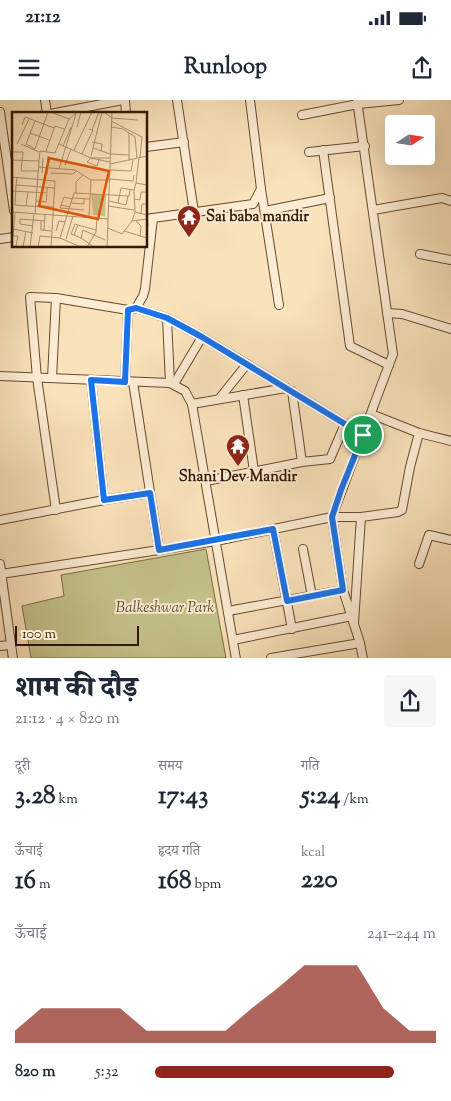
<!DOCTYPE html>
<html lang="hi">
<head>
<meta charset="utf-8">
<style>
	:root { --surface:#fff; --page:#f6f6f7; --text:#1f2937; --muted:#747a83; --accent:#8f2418 }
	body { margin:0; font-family:"Sorts Mill Goudy","Noto Serif Devanagari",serif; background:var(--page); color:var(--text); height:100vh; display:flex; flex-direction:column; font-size:19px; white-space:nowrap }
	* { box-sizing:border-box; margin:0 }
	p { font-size:16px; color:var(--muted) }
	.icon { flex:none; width:28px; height:28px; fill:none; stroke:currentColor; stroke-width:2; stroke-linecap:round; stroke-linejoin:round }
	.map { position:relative; height:558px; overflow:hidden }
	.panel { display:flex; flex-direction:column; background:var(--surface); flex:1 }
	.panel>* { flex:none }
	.needle { width:32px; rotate:78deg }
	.fabs { position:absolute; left:385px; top:15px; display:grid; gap:10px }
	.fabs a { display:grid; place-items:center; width:50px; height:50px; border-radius:5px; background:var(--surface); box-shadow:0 5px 20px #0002; font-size:25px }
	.scale { position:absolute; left:15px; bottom:12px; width:124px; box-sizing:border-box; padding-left:5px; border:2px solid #351702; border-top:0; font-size:14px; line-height:18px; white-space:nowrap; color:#351702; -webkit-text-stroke:4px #fcecd3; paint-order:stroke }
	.pin { position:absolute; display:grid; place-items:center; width:42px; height:42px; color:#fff; margin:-21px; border:2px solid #fff; border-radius:50%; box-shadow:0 1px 5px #0007 }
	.round { display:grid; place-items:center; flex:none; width:52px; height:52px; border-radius:5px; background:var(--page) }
	.head { display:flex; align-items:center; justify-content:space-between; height:85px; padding:0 15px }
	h1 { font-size:28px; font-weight:800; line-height:38px }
	.figures { display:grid; grid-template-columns:repeat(3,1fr); gap:8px; height:85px; padding:5px 15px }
	.figures div { display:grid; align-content:center }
	.figures b { font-size:25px; font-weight:800 }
	.figures small { font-size:14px; font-weight:400 }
	.figures p { font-size:14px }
	.chart { height:140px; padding:10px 15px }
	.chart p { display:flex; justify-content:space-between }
	.chart svg { width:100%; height:90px; margin-top:5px; fill:var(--accent); opacity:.7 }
	ul { padding:0 15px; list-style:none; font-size:16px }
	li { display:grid; grid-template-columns:80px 60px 1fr; align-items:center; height:38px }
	li i { height:12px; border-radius:6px; background:var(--accent) }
	.status { display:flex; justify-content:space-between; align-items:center; height:35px; padding:0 25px; background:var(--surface); direction:ltr }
	.status svg { height:14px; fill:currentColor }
	header { display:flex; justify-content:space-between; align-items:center; height:65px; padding:0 15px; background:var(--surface); font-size:22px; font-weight:800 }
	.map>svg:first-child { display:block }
	.green { fill:#c4c28c; stroke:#7c6c47 }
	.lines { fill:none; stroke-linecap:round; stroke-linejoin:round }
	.street-casing { stroke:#664a30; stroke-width:10 }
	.street { stroke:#fcecd3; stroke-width:8 }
	.route-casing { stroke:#fff; stroke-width:10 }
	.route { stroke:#1a73e8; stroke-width:6 }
	.labels { text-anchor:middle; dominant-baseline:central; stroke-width:4; stroke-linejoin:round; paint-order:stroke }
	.poi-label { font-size:15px; font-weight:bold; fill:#351702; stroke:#fcecd3; text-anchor:start }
	.park-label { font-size:15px; font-style:italic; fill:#604a2b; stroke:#fcecd3 }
	.inset-road { fill:none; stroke:#ab9171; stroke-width:1 }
	.view { fill:#df560c; fill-opacity:0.15; stroke:#df560c; stroke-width:2.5 }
	.inset-edge { fill:none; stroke:#351702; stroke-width:2.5 }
</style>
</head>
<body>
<div class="status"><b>21:12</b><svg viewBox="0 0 49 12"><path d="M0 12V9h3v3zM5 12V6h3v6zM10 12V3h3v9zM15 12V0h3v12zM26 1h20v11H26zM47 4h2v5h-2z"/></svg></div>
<header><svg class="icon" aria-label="menu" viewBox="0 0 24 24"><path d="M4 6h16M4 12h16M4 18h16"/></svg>Runloop<svg class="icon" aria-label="share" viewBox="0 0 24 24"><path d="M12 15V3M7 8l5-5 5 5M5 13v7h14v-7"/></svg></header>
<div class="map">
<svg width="451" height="559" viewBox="0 0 451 559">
	<rect width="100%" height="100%" fill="#fae2bb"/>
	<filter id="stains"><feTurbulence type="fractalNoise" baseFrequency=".004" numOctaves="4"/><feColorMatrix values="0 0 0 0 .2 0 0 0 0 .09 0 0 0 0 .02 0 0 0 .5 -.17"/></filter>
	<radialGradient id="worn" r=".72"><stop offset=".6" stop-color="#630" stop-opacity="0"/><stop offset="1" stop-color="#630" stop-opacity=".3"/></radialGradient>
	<polygon class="green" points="206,449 226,558 31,558 22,506 64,496 61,475"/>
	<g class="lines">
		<g class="street-casing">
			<g id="street">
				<polyline points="45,0 47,14"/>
				<polyline points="125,0 126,14"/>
				<polyline points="177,0 194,112"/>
				<polyline points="0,12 14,111"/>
				<polyline points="50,14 123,0"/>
				<polyline points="302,15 358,4 399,0"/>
				<polyline points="146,47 184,42"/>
				<polyline points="323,50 350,246 389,265"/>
				<polyline points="309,52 365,46"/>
				<polyline points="261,89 279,205"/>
				<polyline points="373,110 442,98 451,101"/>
				<polyline points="265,111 330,98"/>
				<polyline points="146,119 253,104 261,89 250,0"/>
				<polyline points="0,139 14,137"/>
				<polyline points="420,154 451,160"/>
				<polyline points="56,198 128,210 125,282"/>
				<polyline points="136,208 143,196 145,189 153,118"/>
				<polyline points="133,209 136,208 167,218"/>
				<polyline points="387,213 402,214 451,229"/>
				<polyline points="0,276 170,283 185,291 192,304 236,559"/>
				<polyline points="52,278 56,198 30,197 37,278 56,410"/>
				<polyline points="91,280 104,400 150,393"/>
				<polyline points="133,282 159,450 216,441 332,417 393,254 357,0"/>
				<polyline points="170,283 167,218 202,237"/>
				<polyline points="174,284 202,237 247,264"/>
				<polyline points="292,291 302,362 330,359 345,324"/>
				<polyline points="243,295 254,371"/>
				<polyline points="219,299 247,264 286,288"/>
				<polyline points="192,304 286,288 363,335"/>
				<polyline points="371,314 419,333 451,341"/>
				<polyline points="206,381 302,362"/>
				<polyline points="361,417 398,412 402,410 410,367 419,333"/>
				<polyline points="0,420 104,400"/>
				<polyline points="273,429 292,529"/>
				<polyline points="303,449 312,496"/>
				<polyline points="0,464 13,559"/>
				<polyline points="419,464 429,435 451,440"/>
				<polyline points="1,474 159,450"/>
				<polyline points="228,511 343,490"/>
				<polyline points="354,523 361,417 332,417 343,490 360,543 363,559"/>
				<polyline points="233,540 352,516"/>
				<polyline points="0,546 10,545"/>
				<polyline points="271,558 360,543"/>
			</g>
		</g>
		<use href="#street" class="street"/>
	</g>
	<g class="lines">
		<g class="route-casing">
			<polygon id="route" points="136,208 167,218 202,237 363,335 341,390 332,417 343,490 287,501 273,429 159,450 150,393 104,400 91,280 125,282 128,210"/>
		</g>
		<use href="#route" class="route"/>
	</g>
	<defs>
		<g id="temple-pin" transform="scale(1.25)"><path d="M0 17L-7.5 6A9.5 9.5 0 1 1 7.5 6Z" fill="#8f2418" stroke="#fcecd3"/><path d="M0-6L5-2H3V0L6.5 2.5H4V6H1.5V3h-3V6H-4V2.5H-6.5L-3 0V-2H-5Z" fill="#fff"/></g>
	</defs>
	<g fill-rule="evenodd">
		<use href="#temple-pin" x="189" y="117"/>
		<use href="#temple-pin" x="238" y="346"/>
	</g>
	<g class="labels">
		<g class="poi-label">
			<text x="206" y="117">Sai baba mandir</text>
			<text x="238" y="377" text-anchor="middle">Shani Dev Mandir</text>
		</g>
		<g class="park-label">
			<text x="165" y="508">Balkeshwar Park</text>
		</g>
	</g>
	<g transform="translate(12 12)">
		<rect width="135" height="135" fill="#fae2bb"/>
		<path d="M79 82 94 83 93 104 81 103Z" fill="#c4c28c"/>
		<path class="inset-road" d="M38 0 57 7M92 0 100 6 126 8M100 0H125M23 9 14 32 23 37 36 0M99 9 130 25 128 45M10 13 13 5 42 16M65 15 69 0M99 15 111 17 123 25 125 46M80 18 87 0M18 21 37 28M80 30 90 32 89 39M5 32 17 7M9 32 27 40M47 32 79 46H98M51 34 59 15M81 36 90 0M62 38 80 0M34 39 43 14 52 17M0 40H11L9 59H26M70 42 81 18 77 17M79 44 81 36 98 42 117 43M0 48 27 49 23 102M87 48 85 54 75 50 79 46 98 50M27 49 28 39 43 41 57 7 65 0M117 49V21M98 52 135 44M53 53 59 37M26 55 63 58 79 68 78 87 60 86M47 57 64 2M98 58 119 59 121 48M30 61 31 46M39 61 61 62 64 59M35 62 36 44M0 65 43 69 39 135M5 66 4 73 43 76M97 67 121 69 122 63M79 68H97M124 71 127 46M4 73 3 93 14 94 16 80M122 78 124 71 135 73M0 79 35 81V76M64 81V70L71 63M122 87 128 88 129 80H135M24 89 34 90 35 82M97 89 114 93 116 84M59 91 72 92V87M106 91 109 76 122 78 123 100M49 93 52 85 60 87M14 94 42 95M96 94 122 98M58 95 49 93 48 96 72 98M0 100 96 107M129 102 130 92H135M77 105 78 87M29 109V118L39 119M120 109 123 100 135 103M124 109 129 114 128 125M66 113 84 118M66 113 62 123 69 126M21 114 8 112V107L33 109M96 116 110 122 120 109 135 107M1 117 21 121M32 118 33 102M44 119 47 109 53 110M112 119 135 126M62 123 59 122 63 112 66 113M1 124 3 101M1 124H6L4 134M48 126 62 81 117 84 118 78M54 127 61 104M11 135 14 119M18 135 22 102M26 135 28 124 48 126 69 135M75 135 84 120 85 105M82 135 69 126 71 118 93 128M95 135 100 0"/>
		<path class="view" d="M37 46 97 59 86 107 27 94Z"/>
		<rect width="135" height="135" class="inset-edge"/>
	</g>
	<rect width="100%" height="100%" filter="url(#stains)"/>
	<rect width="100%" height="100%" fill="url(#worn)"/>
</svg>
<div class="fabs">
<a><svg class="needle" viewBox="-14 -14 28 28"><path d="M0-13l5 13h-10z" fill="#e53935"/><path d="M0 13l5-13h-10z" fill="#747a83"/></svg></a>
</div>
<div class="scale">100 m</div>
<div class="pin" style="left:363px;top:335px;background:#1e9e55"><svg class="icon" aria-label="arrive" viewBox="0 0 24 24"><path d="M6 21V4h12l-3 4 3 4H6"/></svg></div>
</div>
<section class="panel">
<div class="head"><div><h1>शाम की दौड़</h1><p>21:12 · 4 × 820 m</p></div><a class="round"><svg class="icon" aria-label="share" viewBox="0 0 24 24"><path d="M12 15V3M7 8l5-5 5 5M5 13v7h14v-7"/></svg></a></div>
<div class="figures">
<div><p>दूरी</p><b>3.28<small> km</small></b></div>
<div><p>समय</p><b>17:43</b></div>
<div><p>गति</p><b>5:24<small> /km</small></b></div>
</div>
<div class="figures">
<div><p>ऊँचाई</p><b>16<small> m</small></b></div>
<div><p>हृदय गति</p><b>168<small> bpm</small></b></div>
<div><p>kcal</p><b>220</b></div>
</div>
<div class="chart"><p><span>ऊँचाई</span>241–244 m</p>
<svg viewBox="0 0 160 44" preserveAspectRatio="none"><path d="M0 44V38L10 27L20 27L30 27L40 27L50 38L60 38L70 38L80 38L90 27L100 17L110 6L120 6L130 6L140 27L150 38L160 38V44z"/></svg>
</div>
<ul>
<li><b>820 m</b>5:32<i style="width:85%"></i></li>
</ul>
</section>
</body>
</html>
